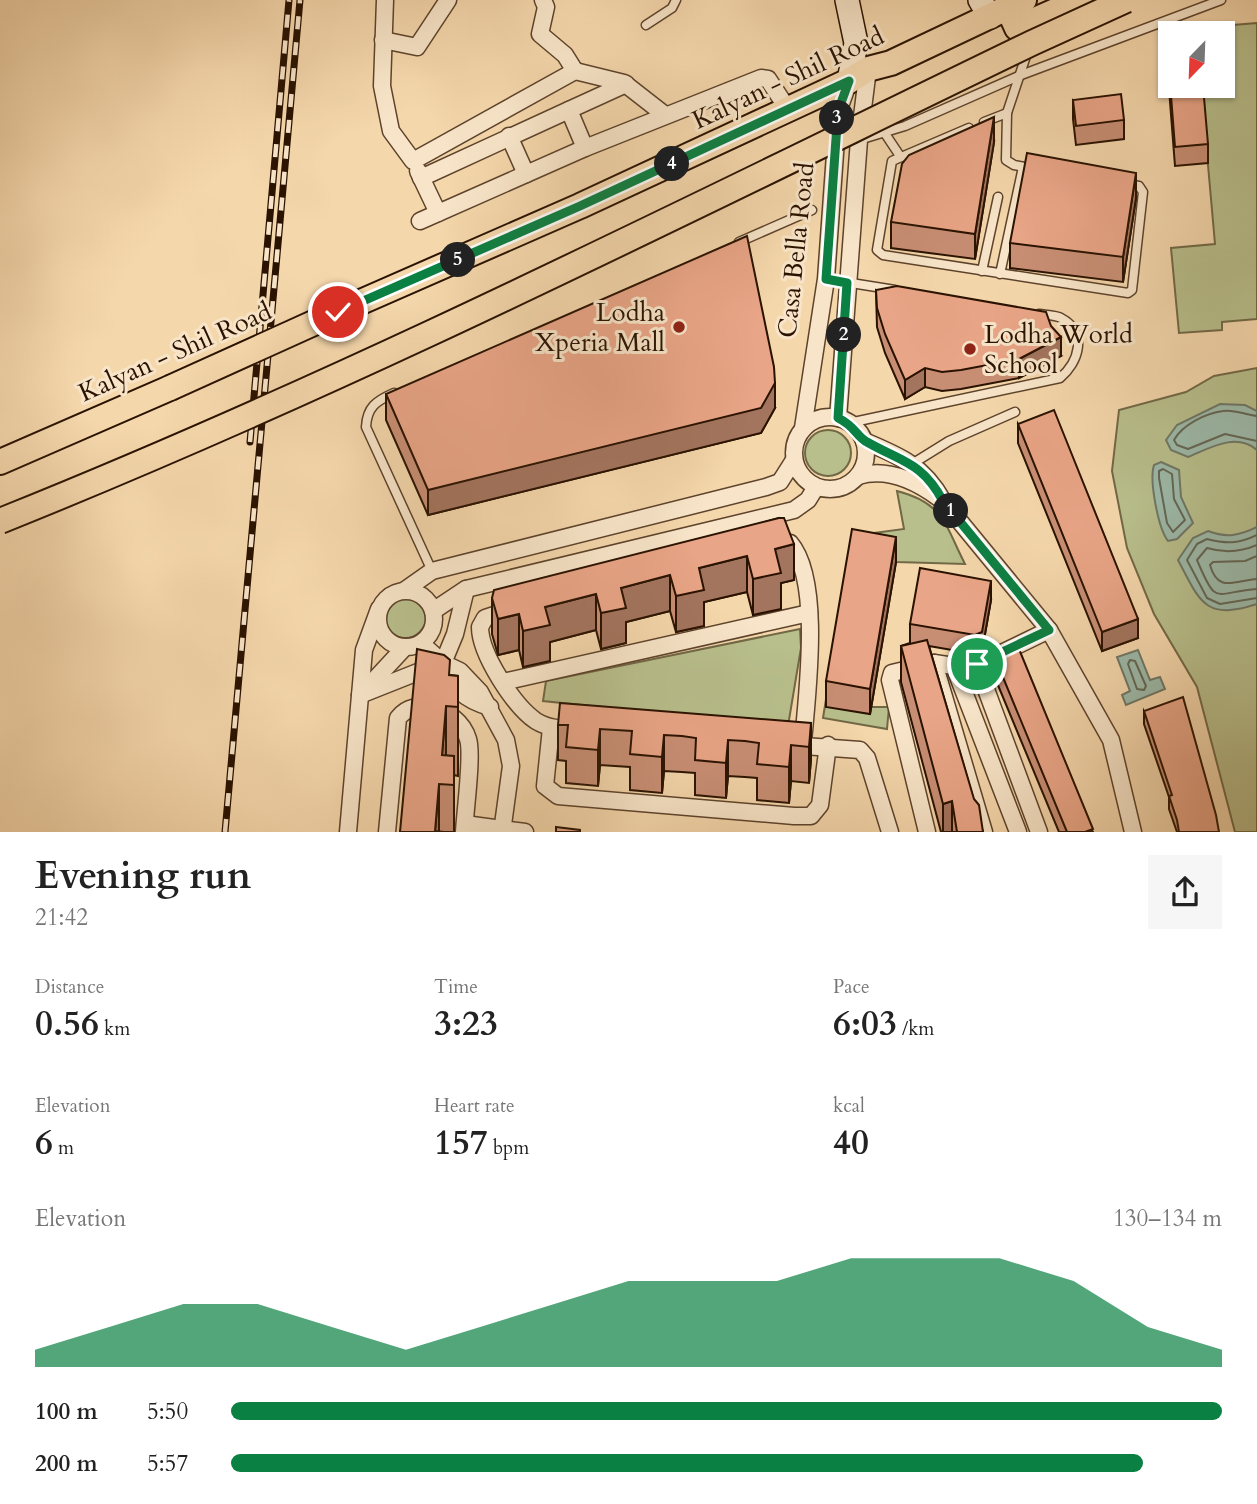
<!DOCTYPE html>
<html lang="en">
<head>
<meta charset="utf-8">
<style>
	:root { --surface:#fff; --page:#f6f6f6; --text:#222; --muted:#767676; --accent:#0b8043 }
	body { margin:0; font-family:Cardo,serif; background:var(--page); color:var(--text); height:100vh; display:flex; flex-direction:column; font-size:26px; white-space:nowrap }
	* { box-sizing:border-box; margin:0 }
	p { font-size:23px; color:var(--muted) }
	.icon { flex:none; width:38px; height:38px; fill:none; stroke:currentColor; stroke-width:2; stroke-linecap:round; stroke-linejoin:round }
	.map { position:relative; height:832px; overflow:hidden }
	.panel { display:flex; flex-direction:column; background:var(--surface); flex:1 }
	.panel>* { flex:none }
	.needle { width:46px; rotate:203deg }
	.tools { position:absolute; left:1158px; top:21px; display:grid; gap:14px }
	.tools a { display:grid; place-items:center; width:77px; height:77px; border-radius:0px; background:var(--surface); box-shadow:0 2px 5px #0004; font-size:35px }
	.pin { position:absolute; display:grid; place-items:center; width:60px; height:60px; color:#fff; margin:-30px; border:4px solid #fff; border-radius:50%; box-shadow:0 2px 7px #0007 }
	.km { position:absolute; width:35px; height:35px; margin:-18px; border-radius:50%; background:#222; color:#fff; font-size:19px; line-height:35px; text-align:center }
	.round { display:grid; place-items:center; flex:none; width:74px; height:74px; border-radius:0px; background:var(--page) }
	.headline { display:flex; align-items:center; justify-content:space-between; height:119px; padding:0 35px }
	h1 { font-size:38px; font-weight:700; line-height:52px }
	.figures { display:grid; grid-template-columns:repeat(3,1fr); gap:10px; height:119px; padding:7px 35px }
	.figures div { display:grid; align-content:center }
	.figures b { font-size:35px; font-weight:700 }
	.figures small { font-size:19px; font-weight:400 }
	.figures p { font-size:19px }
	.chart { height:196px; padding:14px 35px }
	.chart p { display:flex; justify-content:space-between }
	.chart svg { width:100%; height:126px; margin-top:7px; fill:var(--accent); opacity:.7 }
	ul { padding:0 35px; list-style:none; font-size:23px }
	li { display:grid; grid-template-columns:112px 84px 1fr; align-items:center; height:52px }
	li i { height:18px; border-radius:9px; background:var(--accent) }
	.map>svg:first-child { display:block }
	.green { fill:#b8bf8c; stroke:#716846; stroke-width:2 }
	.water { fill:#9cbaaa; stroke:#6e7766; stroke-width:2 }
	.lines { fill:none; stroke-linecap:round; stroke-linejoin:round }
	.shore { stroke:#636655; stroke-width:2 }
	.lane-casing { stroke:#5d432b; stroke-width:11 }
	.street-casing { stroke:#5d432b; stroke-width:19 }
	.secondary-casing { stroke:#2a1200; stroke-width:26 }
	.primary-casing { stroke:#2a1200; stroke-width:28 }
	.lane { stroke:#f8e5c9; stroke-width:8 }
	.street { stroke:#f8e5c9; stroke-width:16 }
	.secondary { stroke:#f8e5c9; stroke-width:23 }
	.primary { stroke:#f5d7ac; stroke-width:24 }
	.rail-casing { stroke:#2a1200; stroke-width:7 }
	.rail { stroke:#f8e5c9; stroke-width:4.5; stroke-dasharray:13; stroke-linecap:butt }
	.primary-bridge-casing { stroke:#2a1200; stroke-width:28; stroke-linecap:butt }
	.primary-bridge { stroke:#f5d7ac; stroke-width:24 }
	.wall { fill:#c88e74; stroke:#2a1200; stroke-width:2 }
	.shaded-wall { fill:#a3745e; stroke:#2a1200; stroke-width:2 }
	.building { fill:#e9a587; stroke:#2a1200; stroke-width:2 }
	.route-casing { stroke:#fff; stroke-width:14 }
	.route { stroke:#0b8043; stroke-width:9 }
	.poi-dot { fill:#8f2418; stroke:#f8e5c9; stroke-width:2.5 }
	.labels { text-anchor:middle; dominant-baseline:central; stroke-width:6; stroke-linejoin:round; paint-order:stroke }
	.street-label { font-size:26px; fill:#2a1200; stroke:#f8e5c9 }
	.poi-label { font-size:26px; fill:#2a1200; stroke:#f8e5c9; text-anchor:end }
</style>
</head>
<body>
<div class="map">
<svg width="1257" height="832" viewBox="0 0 1257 832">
	<rect width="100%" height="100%" fill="#f5d7ac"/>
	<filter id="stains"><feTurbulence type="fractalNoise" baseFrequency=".00286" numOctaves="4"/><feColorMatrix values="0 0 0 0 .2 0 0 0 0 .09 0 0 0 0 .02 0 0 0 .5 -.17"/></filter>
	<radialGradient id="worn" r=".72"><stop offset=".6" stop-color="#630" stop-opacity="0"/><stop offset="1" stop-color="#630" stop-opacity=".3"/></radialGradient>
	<g class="green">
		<polygon points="1257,23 1257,319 1222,322 1222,330 1179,333 1171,248 1215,244 1201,86 1223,86 1223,33 1197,33 1196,28"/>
		<polygon points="1257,368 1257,832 1235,832 1197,687 1154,614 1127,548 1112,471 1119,410 1186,392 1214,376"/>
		<circle cx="828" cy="453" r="23"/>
		<path d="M897 491C944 503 945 525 965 564L896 562 852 554 827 707H889L887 729 823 718 852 536 904 529Z"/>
		<circle cx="405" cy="617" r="21"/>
		<polygon points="800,629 801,648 788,726 543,701 546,681"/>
	</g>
	<g class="water">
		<path d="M1220 404 1245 405 1257 411V450C1236 432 1210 448 1188 457L1171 450 1166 440 1177 425Z"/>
		<path d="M1161 462 1179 470 1181 497 1193 523 1177 539 1168 541C1158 528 1149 480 1154 465Z"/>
		<path d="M1257 527V604C1205 621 1200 602 1178 560L1193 538 1208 531C1226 538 1239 536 1257 527Z"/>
		<polygon points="1138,650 1150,680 1160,677 1165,689 1126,705 1122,695 1130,691 1117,657"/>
	</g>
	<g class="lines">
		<g class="shore">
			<path d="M1257 416C1245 415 1235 409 1223 411 1206 413 1182 425 1174 440L1177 445 1188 449 1225 434 1257 441"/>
			<polygon points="1163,469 1172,474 1174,499 1185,520 1173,532 1167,523 1159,478 1159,471"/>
			<path d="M1257 535C1239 544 1226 544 1207 539L1197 544 1187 560 1207 598 1220 604 1257 598"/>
			<path d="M1257 545C1241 552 1224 553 1207 548L1197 560C1217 608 1214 592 1257 589"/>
			<path d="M1257 556 1245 561 1213 562 1210 565C1218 594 1236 580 1257 579"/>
			<polygon points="1130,660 1135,661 1146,686 1144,690 1137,689 1128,664"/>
		</g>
		<g class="lane-casing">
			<g id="lane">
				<polyline points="646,25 672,8 676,0"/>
				<polyline points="1027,53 1007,113 1006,160 1014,165 1035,169"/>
				<polyline points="984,122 1007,113"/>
				<polyline points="969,128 892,161 877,250 883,255 1128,293 1132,290 1143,192 1139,186 1127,184"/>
				<polyline points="884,132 900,156"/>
				<polyline points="859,140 905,126 1021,75 1221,0"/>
				<polyline points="739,242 812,210"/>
				<polyline points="982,271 998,197"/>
				<polyline points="1000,274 1023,167"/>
				<polyline points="826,279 895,290"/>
				<path d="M394 393C376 401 367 407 366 427L432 571"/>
				<path d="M849 423 1060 378C1078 363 1089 333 1061 318 1056 315 1045 315 1039 314"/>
				<polyline points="912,464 949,441 1015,412"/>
			</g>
		</g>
		<g class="street-casing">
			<g id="street">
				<polyline points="385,0 382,86 391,131 413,161 575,71"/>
				<polyline points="543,0 546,7 540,34 565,55 575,71"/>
				<polyline points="383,40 417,47 448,0"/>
				<polyline points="575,71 624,83 665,115"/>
				<polyline points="509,136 526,174"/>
				<polyline points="585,148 569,110 626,84"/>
				<polyline points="418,171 438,213"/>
				<polyline points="421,178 569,110"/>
				<polyline points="420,221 585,148 761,78 768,79 787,108"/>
				<circle cx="830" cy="453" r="36"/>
				<polyline points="838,418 859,140 868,69"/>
				<polyline points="803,428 826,279 838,112 849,81"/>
				<path d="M864 441C900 456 924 466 943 501L1049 630 1111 740 1133 832"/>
				<path d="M858 476C887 467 916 481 939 498"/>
				<path d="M778 543H790C822 580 807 694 803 742"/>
				<path d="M466 589 455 634 443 663C451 688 465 700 490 707"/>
				<polyline points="405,590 432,571 766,487 780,482 794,460"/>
				<circle cx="406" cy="619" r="28"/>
				<path d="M512 609 485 618 480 627C480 654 514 706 536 721 549 729 564 729 579 730"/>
				<polyline points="433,611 466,589 794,510 808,500 816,487"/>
				<polyline points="422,644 443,663 460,671 480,692 506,740 511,766 502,832"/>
				<polyline points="934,663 984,832"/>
				<polyline points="503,682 809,613"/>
				<polyline points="366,689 405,647"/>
				<polyline points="360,695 433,666"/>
				<polyline points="551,728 545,786 558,796 794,816 811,816 820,805 828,745"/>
				<polyline points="790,745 860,750 867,758 890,832"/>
				<polyline points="465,824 525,832"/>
				<polyline points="348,832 364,650 379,609"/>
				<path d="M387 832 398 718C408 706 417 706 432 709 448 711 463 722 468 739 473 754 465 812 464 832"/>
				<polyline points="927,832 890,680 892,673 934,663 954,666 1018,832"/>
				<polyline points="1039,832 977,665 1049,630"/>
			</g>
		</g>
		<g class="secondary-casing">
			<g id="secondary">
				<polyline points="847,0 856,43 849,81"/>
				<polyline points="980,0 990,17"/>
			</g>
		</g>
		<g class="primary-casing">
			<g id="primary">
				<polyline points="1008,8 1017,28 1080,0"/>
				<polyline points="338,312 580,206 849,81 868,69 891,63 1024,0"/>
				<polyline points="0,462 170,388"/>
			</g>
		</g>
		<use href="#lane" class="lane"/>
		<use href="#street" class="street"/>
		<use href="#secondary" class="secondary"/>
		<use href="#primary" class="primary"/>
		<g class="rail-casing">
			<g id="rail">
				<polyline points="250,442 289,0"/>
				<polyline points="225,832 300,0"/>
			</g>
		</g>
		<use href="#rail" class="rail"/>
		<g class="primary-bridge-casing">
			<g id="primary-bridge">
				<polyline points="170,388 338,312"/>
				<path d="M0 521C352 380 691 208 1032 43L1126 0"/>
			</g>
		</g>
		<use href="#primary-bridge" class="primary-bridge"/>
	</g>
	<g class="wall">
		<polygon points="1169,70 1208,144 1208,163 1175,166 1169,89"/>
		<polygon points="1073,100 1124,120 1124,139 1076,145 1073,119"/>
		<polygon points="994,142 975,259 891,248 891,222"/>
		<polygon points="1136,198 1123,282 1010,268 1010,243"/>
		<polygon points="876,290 1061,356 1019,378 961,389 942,391 925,387 905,399 885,353 877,327"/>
		<polygon points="386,394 775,408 761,433 428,515 386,420"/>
		<polygon points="1018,424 1138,638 1102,651 1018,443"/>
		<polygon points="779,518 794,580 781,583 781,609 753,615 747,592 704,602 704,626 676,632 670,611 626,622 626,643 601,649 596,630 550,642 550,661 523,667 519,650 498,655 492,634 492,598"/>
		<polygon points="896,562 870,714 826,707 826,681"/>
		<polygon points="991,600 982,651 975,654 929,646 983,832 941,832 901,682 901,646 910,643 910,624"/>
		<polygon points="995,658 1093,832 1059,832 995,678"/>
		<polygon points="450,675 458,676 458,776 454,775 454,832 400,832"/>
		<polygon points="1144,711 1219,832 1177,832 1169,809 1169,797 1144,724"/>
		<polygon points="811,723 811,759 809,783 791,781 789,803 757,800 757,778 745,777 728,776 726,798 695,795 695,773 682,772 664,771 662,793 630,790 630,767 600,765 598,786 566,783 566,761 558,760 558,725"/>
	</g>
	<g class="shaded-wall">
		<polygon points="994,117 994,142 975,259 975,234"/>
		<polygon points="1136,173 1136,198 1123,282 1123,257"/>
		<polygon points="1061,337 1061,356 1019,378 1019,359"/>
		<polygon points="925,368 925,387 905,399 905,380"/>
		<polygon points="775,383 775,408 761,433 428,515 428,490"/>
		<polygon points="896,537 896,562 870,714 870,689"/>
		<polygon points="794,544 794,580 781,583 781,609 753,615 753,579 775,549"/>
		<polygon points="747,556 747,592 704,602 704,626 676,632 676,596 699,568"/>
		<polygon points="670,575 670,611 626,622 626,643 601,649 601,613 621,588"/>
		<polygon points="991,581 991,600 982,651 975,654 975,635"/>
		<polygon points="596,594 596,630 550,642 550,661 523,667 523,631 545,607"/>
		<polygon points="519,614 519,650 498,655 498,619"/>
		<polygon points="1138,619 1138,638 1102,651 1102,632"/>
		<polygon points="446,706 446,774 442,755"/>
		<polygon points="811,723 811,759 809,783 809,747"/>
		<polygon points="600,729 600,765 598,786 598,750"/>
		<polygon points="664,735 664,771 662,793 662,757"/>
		<polygon points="728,740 728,776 726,798 726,763"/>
		<polygon points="791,745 791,781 789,803 789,767"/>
		<polygon points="439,784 439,832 435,832"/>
		<polygon points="952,801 952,832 943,832 943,804"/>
	</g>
	<g class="building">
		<polygon points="1171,69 1171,86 1203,86 1208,144 1175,147 1169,70"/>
		<polygon points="1121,94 1124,120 1076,126 1073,100"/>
		<polygon points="994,117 975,234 891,222 902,164 909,155"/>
		<polygon points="1027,153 1136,173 1123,257 1010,243"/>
		<polygon points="747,236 774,367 775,383 761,408 428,490 386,394"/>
		<polygon points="897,286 1046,312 1051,326 1061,337 1019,359 961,370 942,372 925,368 905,380 885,334 877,308 876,290"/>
		<polygon points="1054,410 1138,619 1102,632 1018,424"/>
		<polygon points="779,518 784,518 794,544 775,549 781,573 753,579 747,556 699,568 704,590 676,596 670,575 621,588 626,608 601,613 596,594 545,607 550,625 523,631 519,614 498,619 492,598 494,590"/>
		<polygon points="852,529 896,537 870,689 826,681"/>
		<polygon points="920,568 991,581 982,632 975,635 910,624"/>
		<polygon points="927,640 974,799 979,805 983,832 957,832 952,801 943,804 901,646"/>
		<polygon points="417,649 444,655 450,660 449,675 458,676 458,707 446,706 442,755 454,756 454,785 439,784 435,831 444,832 400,832"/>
		<polygon points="1019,649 1093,829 1085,832 1067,832 995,658"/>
		<polygon points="1183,697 1216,815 1219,832 1179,832 1177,820 1169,796 1172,795 1144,711"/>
		<polygon points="560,703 811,723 809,747 791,745 789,767 757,764 759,743 745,741 728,740 726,763 695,760 696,738 682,736 664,735 662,757 630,754 632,731 600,729 598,750 566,747 568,725 558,725"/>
		<polygon points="556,827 580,830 580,832 556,832"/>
	</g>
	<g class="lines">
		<g class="route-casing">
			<path id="route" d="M338 312 580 206 849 81 838 111 826 279 847 283 838 418C855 426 857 437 867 442 902 462 922 462 943 501L1049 630 977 664"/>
		</g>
		<use href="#route" class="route"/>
	</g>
	<g class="poi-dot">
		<circle cx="679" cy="327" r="7"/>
		<circle cx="970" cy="349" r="7"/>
	</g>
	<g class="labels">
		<g class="street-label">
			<text transform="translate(788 78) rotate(-25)">Kalyan - Shil Road</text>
			<text transform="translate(796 250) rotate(-84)">Casa Bella Road</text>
			<text transform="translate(175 352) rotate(-24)">Kalyan - Shil Road</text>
		</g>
		<g class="poi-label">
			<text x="665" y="312">Lodha<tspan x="665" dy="30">Xperia Mall</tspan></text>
			<text x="984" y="334" text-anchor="start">Lodha World<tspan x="984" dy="30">School</tspan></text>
		</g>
	</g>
	<rect width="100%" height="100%" filter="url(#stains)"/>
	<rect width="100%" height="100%" fill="url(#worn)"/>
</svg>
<div class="tools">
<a><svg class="needle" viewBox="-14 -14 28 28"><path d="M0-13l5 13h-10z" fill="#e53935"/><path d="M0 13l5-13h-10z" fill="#767676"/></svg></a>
</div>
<div class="pin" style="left:977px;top:664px;background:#1e9e55"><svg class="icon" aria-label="arrive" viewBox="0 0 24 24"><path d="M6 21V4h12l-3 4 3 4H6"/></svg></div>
<div class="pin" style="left:338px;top:312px;background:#d93025"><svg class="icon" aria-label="check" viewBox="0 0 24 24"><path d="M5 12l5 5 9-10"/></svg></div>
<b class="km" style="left:951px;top:511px">1</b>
<b class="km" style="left:844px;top:335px">2</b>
<b class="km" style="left:837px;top:118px">3</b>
<b class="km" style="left:672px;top:164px">4</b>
<b class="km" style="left:458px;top:260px">5</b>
</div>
<section class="panel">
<div class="headline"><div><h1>Evening run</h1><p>21:42</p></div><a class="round"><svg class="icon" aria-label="share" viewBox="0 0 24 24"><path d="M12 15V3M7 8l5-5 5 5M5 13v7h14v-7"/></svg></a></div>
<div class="figures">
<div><p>Distance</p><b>0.56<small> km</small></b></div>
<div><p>Time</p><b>3:23</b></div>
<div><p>Pace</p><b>6:03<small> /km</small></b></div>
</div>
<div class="figures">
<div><p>Elevation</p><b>6<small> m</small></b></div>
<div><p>Heart rate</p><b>157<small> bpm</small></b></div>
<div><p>kcal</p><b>40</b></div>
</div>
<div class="chart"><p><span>Elevation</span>130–134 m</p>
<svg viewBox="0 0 160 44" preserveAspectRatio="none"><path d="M0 44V38L10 30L20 22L30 22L40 30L50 38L60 30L70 22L80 14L90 14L100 14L110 6L120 6L130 6L140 14L150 30L160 38V44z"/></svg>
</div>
<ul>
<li><b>100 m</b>5:50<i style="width:100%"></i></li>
<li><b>200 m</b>5:57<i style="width:92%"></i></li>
</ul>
</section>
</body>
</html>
